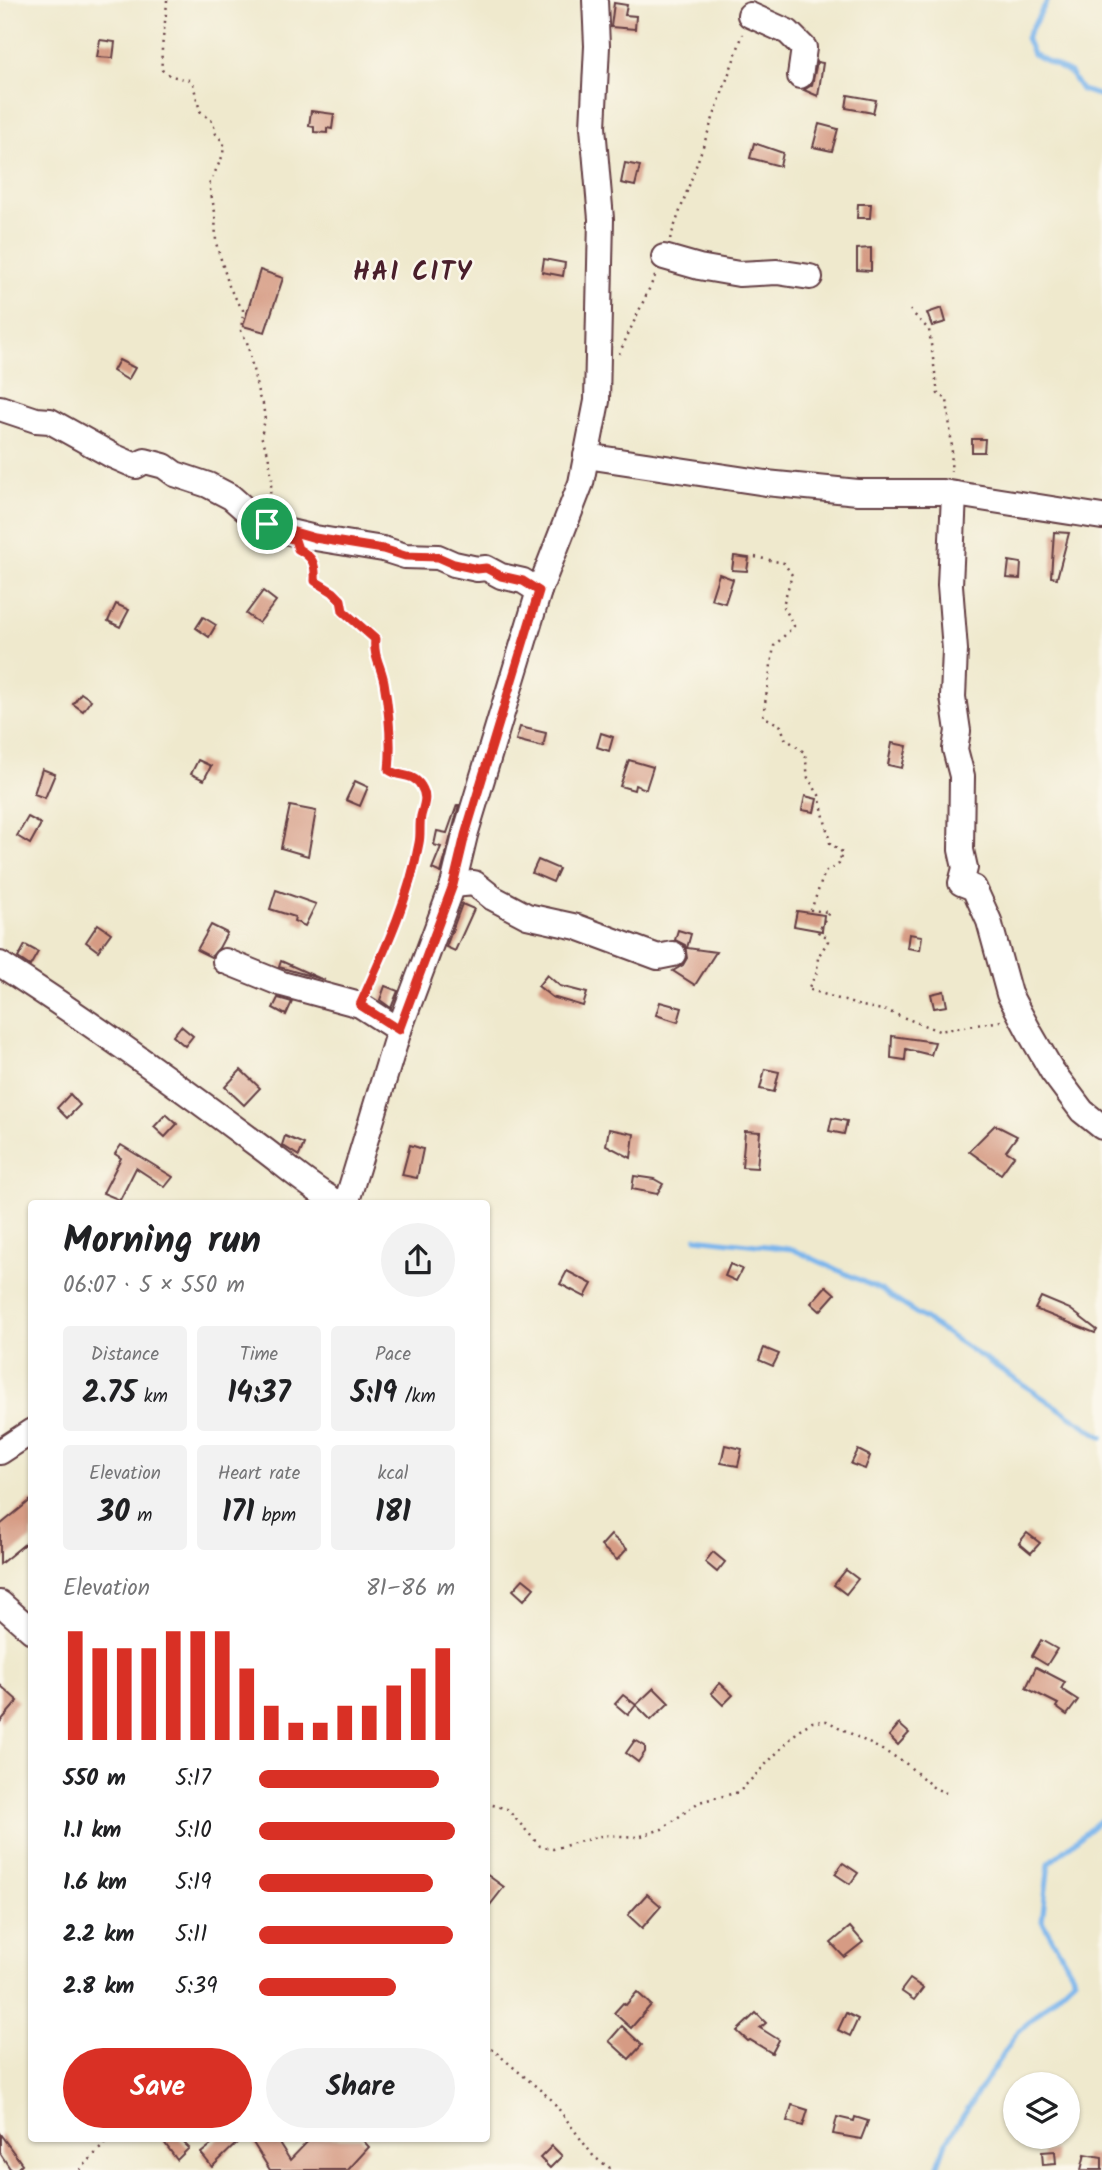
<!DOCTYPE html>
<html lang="en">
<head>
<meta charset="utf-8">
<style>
	:root { --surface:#fff; --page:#f2f2f2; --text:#202124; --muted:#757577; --accent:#d93025 }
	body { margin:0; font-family:Kalam,sans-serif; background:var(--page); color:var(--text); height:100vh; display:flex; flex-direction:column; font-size:26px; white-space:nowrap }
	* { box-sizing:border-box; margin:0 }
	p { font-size:23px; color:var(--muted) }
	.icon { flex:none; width:38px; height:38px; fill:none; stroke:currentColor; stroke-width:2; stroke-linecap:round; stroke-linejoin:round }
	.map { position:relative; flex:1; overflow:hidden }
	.sheet { position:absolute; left:28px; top:1200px; width:462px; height:942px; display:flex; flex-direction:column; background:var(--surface); border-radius:7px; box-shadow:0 2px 5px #0004 }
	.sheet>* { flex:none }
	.buttons { position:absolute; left:1003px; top:2072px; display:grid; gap:14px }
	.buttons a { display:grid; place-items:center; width:77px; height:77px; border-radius:50%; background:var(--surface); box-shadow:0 2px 5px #0004; font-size:35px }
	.pin { position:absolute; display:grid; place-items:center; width:60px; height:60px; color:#fff; margin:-30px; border:4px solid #fff; border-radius:50%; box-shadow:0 2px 7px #0007 }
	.round { display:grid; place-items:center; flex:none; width:74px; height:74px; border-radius:37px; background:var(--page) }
	.headline { display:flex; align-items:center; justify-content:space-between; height:119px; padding:0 35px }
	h1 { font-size:38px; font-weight:800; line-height:52px }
	.figures { display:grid; grid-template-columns:repeat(3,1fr); gap:10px; height:119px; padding:7px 35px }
	.figures div { display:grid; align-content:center; border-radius:7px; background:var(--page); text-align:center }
	.figures b { font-size:30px; font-weight:800 }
	.figures small { font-size:19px; font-weight:400 }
	.figures p { font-size:19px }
	.chart { height:196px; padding:14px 35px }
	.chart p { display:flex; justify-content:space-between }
	.chart svg { width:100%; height:126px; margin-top:7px; stroke:var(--accent); stroke-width:6 }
	.primary-button { display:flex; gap:14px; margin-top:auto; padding:14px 35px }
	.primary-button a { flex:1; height:80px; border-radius:42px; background:var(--accent); color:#fff; font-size:28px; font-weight:800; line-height:80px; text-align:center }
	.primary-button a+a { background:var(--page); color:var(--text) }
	ul { padding:0 35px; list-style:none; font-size:23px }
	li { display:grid; grid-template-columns:112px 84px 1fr; align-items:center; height:52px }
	li i { height:18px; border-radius:9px; background:var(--accent) }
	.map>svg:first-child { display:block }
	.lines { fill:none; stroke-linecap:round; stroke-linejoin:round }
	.stream { stroke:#7ab5ec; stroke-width:5 }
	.building { fill:#d69b84 }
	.minor-casing { stroke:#633d43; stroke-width:28 }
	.path { stroke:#633d43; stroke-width:2.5; stroke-dasharray:2 5; stroke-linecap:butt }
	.minor { stroke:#fff; stroke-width:24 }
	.route-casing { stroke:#fff; stroke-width:14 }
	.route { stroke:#d93025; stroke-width:9 }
	.labels { text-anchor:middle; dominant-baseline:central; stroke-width:5; stroke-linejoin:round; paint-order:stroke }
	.district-label { font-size:26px; font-weight:bold; letter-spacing:2px; fill:#4a1f2b; stroke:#fbf7ec }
</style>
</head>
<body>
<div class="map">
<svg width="1102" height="2170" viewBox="0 0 1102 2170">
	<rect width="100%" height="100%" fill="#fbf7ec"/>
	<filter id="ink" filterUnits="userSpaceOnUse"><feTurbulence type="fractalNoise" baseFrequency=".0143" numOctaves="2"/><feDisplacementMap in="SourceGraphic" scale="14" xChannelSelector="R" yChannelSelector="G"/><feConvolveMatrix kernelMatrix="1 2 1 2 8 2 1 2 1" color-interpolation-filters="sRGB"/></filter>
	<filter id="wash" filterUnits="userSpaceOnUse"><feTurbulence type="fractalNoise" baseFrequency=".00686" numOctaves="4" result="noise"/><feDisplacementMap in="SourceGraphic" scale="28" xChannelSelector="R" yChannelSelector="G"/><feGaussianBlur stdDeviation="1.57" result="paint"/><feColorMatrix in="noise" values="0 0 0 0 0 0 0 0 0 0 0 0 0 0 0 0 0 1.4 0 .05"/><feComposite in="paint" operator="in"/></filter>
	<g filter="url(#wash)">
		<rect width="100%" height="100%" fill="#efe9cd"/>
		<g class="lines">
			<g class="stream">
				<polyline points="1048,0 1026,38 1033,54 1070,73 1081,90 1102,96"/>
				<polyline points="696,1238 792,1249 881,1290 1102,1437"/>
				<polyline points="936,2170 946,2142 1016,2034 1075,1978 1042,1921 1049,1863 1102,1819"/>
			</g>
		</g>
		<g id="blocks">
			<g class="building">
				<polygon points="614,3 627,5 625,15 636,16 635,29 611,27"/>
				<polygon points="100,40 115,42 113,58 97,57"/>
				<polygon points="817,62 823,63 818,96 804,90 812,85"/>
				<polygon points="848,95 876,100 873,113 846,108"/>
				<polygon points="311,111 334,114 332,129 327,128 327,133 314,132 314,127 309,126"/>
				<polygon points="819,124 838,129 832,151 813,147"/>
				<polygon points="754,143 783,153 780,166 750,158"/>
				<polygon points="625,163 640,166 635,186 621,183"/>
				<polygon points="858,204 871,204 870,218 857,218"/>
				<polygon points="871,248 871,271 857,270 857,249"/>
				<polygon points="544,259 565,263 563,276 542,272"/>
				<polygon points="260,270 283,278 265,332 243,326"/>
				<polygon points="942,308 946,322 932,326 927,313"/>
				<polygon points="119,360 135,368 128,380 113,371"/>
				<polygon points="972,439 985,439 984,452 972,452"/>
				<polygon points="1054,532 1069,533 1057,578 1051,577"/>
				<polygon points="734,556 749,558 747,571 732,570"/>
				<polygon points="1009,561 1021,563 1020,579 1007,578"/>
				<polygon points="719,574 733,579 725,603 711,599"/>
				<polygon points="263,591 276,601 259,623 246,614"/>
				<polygon points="116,604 129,610 120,627 108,621"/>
				<polygon points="203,617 216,625 209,637 196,628"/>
				<polygon points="81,693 91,700 83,711 73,704"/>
				<polygon points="520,727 546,733 543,747 516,740"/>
				<polygon points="601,733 613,737 609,751 597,747"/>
				<polygon points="892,743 907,746 902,768 888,765"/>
				<polygon points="198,760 211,766 204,780 191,774"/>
				<polygon points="629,760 653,767 646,789 635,785 634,790 620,786"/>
				<polygon points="42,769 55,774 45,798 34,794"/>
				<polygon points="355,781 368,787 360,806 346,800"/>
				<polygon points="805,796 817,799 814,812 802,810"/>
				<polygon points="457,805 459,805 441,873 432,869 441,847 434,845 437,831 447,833"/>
				<polygon points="290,806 316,811 308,856 281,848"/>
				<polygon points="28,817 41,824 30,844 17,836"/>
				<polygon points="538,860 559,869 553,882 532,873"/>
				<polygon points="276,890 316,904 305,926 294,921 295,917 270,909"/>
				<polygon points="462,904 474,909 455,951 446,947"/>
				<polygon points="797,911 824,915 822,931 794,926"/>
				<polygon points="98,924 111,933 98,951 86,942"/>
				<polygon points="211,925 227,933 219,948 211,957 197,950"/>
				<polygon points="678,930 691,934 687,948 716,952 695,985 673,971 683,965 687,958 685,945 675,940"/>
				<polygon points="909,934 922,936 920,950 907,948"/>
				<polygon points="25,945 38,952 30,966 18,958"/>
				<polygon points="281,961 319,978 325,980 279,967"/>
				<polygon points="547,975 560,986 587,993 583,1006 552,997 538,986"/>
				<polygon points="385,986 398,991 391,1008 380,1000"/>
				<polygon points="944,991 947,1006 934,1008 931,994"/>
				<polygon points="278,998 292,1002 286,1015 273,1008"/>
				<polygon points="660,1002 682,1008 678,1022 656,1015"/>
				<polygon points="181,1026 193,1036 185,1046 173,1036"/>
				<polygon points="892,1036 935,1042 931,1055 906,1049 905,1060 891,1058"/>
				<polygon points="765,1069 779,1072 774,1092 760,1089"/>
				<polygon points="241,1070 260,1088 244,1105 225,1087"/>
				<polygon points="70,1094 80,1105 67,1118 57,1108"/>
				<polygon points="166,1114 177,1124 165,1137 154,1127"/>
				<polygon points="832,1118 847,1121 844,1134 829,1131"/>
				<polygon points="995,1125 1017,1136 1006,1151 1014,1156 1001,1174 969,1151"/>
				<polygon points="609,1129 634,1134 631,1158 606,1145"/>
				<polygon points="745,1131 760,1132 757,1168 742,1167"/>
				<polygon points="285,1136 304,1144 299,1156 282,1145"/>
				<polygon points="121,1145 173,1177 165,1187 136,1168 120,1200 103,1193 121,1158 115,1154"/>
				<polygon points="410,1145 423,1149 417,1178 402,1175"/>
				<polygon points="634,1176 654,1179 663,1184 657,1194 632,1189"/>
				<polygon points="730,1264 742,1269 736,1281 725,1276"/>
				<polygon points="567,1271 592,1284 585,1297 560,1284"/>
				<polygon points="826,1286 835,1294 820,1311 811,1303"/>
				<polygon points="1041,1297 1070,1309 1097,1330 1095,1333 1035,1309"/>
				<polygon points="764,1348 779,1354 773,1366 759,1360"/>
				<polygon points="725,1445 742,1449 738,1466 721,1463"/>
				<polygon points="858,1450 870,1456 865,1469 851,1464"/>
				<polygon points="32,1499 32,1538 0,1564 0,1525"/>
				<polygon points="1027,1533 1040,1543 1031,1553 1019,1543"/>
				<polygon points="611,1535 627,1549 617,1560 601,1546"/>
				<polygon points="713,1552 725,1562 717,1572 705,1562"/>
				<polygon points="846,1570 858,1579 846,1594 834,1585"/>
				<polygon points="523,1579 534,1588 524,1600 513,1590"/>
				<polygon points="1041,1640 1057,1649 1047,1665 1032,1656"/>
				<polygon points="1036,1667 1065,1682 1061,1689 1078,1700 1067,1715 1056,1707 1058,1704 1026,1688"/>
				<polygon points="720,1683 733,1695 723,1705 711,1693"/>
				<polygon points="0,1685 18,1701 0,1722"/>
				<polygon points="654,1688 669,1703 651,1720 636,1705"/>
				<polygon points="623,1695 636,1705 628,1715 615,1704"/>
				<polygon points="899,1724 909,1733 898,1745 889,1736"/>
				<polygon points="635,1740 645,1746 645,1752 638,1762 626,1753"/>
				<polygon points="843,1863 858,1873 850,1884 835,1874"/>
				<polygon points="486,1874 504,1887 486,1910"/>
				<polygon points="647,1894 661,1906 642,1928 628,1915"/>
				<polygon points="850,1927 863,1942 844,1957 831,1943"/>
				<polygon points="910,1979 923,1988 914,2000 901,1991"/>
				<polygon points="637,1992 651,2005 631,2028 614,2013 623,2003 626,2005"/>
				<polygon points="756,2013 766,2023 760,2028 779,2040 772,2053 750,2040 748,2041 737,2031"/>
				<polygon points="846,2013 858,2019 850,2036 838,2030"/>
				<polygon points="622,2026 642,2045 629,2059 609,2041"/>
				<polygon points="792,2105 808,2110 803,2126 787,2121"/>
				<polygon points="837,2117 854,2121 855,2117 868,2121 861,2139 833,2134"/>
				<polygon points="0,2134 22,2164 16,2170 11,2170 0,2153"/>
				<polygon points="161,2138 179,2138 189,2148 177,2160"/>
				<polygon points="220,2138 242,2138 212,2167 201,2153"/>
				<polygon points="250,2138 276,2138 290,2160 311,2138 361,2138 369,2147 348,2170 270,2170"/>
				<polygon points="552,2146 562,2156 550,2168 540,2158"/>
				<polygon points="1055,2151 1056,2164 1043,2165 1042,2152"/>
				<polygon points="1085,2154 1102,2157 1102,2170 1081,2170"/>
			</g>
		</g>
	</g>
	<g filter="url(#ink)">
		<use href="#blocks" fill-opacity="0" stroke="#633d43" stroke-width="2"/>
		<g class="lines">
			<g class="minor-casing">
				<g id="minor">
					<polyline points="750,15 788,32 804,48 800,76"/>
					<polyline points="664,257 699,267 739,274 777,272 810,277"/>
					<polyline points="0,408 36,420 50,421 113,456 136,466 145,461 164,466 175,474 208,485 231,497 256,519 281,530 315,538 383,549 405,556 438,557 454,564 477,569 486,568 501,576 523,581 539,591"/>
					<polyline points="586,456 766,483 858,492 943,492 1102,517"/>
					<polyline points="954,494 950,585 955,650 953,697 958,731 955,749 962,776 961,850 965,868 961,883 974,888 989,921 1009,994 1030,1033 1052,1071 1082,1111 1102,1127"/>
					<polyline points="453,885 474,883 493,898 527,916 577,927 658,957 673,954"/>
					<polyline points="225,961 282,984 360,1005 399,1030"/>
					<path d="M0 964C87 1020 172 1081 255 1143 280 1161 302 1181 328 1197L330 1204"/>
					<polyline points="346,1204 399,1030 453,885 465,835 539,591 581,483 597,401 601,219 593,127 597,46 595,0"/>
					<polyline points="0,1452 32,1431"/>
					<polyline points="0,1603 32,1631"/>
				</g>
			</g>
			<g class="path">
				<path d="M167 0C166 23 160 47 162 70L171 76 189 80 193 84 200 111 213 122 216 134 224 143 223 155 209 185 215 212 216 243 230 289 243 310 241 331 247 342 259 397 263 404 265 420 261 436 268 453 272 478 269 503"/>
				<polyline points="670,239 743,34"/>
				<polyline points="910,310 929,330 938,394 947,399 952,448 951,472"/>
				<polyline points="619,354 656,274"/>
				<polyline points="755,557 784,563 792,575 783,605 794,626 774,646 763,716 781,726 785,738 805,753 808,778 819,795 830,843 842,852 839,864 825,872 811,910 829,912 818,932 827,937 828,941 818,957 817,972 808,989 857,1005 887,1011 939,1031 1001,1021"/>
				<path d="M311 558 314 562 315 581 333 592 341 600 343 611 375 639C373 656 381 666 384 682 389 711 391 741 389 770 399 778 413 772 421 786 428 797 424 805 421 816 419 825 421 835 419 844 410 893 389 941 368 986"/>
				<polyline points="486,1803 507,1809 540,1846 553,1849 604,1835 638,1837 662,1829 699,1802 739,1792 800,1729 812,1722 827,1721 903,1761 934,1788 946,1793"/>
				<polyline points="486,2044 552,2100 594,2157 613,2170"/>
				<polyline points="80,2170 110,2138"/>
			</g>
			<use href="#minor" class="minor"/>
		</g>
	</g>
	<g class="lines" filter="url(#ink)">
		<g class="route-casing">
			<path id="route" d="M267 524 315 538 383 549 405 556 438 557 454 564 477 569 486 568 501 576 523 581 539 591 465 835 453 885 399 1030 360 1005C383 954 409 900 419 843 421 834 419 825 421 816 424 804 428 797 421 786 413 772 399 778 389 770 392 741 389 711 384 682 381 666 373 656 375 639L343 611 341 600 333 592 315 581C316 564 313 557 298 549L295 540 275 533Z"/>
		</g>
		<use href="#route" class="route"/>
	</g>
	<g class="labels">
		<g class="district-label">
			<text x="413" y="273">HAI CITY</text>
		</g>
	</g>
</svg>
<div class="buttons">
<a><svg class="icon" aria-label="layers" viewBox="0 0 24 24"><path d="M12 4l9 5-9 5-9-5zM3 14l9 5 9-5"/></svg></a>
</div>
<div class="pin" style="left:267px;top:524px;background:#1e9e55"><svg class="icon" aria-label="arrive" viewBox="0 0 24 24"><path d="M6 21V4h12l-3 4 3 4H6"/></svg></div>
<section class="sheet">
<div class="headline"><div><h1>Morning run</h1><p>06:07 · 5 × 550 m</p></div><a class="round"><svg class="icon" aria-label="share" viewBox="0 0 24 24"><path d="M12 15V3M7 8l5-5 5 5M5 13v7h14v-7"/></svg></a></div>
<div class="figures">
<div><p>Distance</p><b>2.75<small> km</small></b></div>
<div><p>Time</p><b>14:37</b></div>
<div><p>Pace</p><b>5:19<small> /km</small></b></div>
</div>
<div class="figures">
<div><p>Elevation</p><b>30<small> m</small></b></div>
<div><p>Heart rate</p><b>171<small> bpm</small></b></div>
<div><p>kcal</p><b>181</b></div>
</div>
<div class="chart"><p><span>Elevation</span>81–86 m</p>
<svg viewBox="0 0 160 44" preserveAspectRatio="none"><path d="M5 44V6M15 44V12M25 44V12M35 44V12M45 44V6M55 44V6M65 44V6M75 44V19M85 44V32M95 44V38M105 44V38M115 44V32M125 44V32M135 44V25M145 44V19M155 44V12"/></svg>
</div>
<ul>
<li><b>550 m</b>5:17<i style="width:92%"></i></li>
<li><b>1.1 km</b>5:10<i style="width:100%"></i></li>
<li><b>1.6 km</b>5:19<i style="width:89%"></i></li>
<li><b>2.2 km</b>5:11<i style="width:99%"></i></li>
<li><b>2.8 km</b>5:39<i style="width:70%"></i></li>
</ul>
<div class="primary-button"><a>Save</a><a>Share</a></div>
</section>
</div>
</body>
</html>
